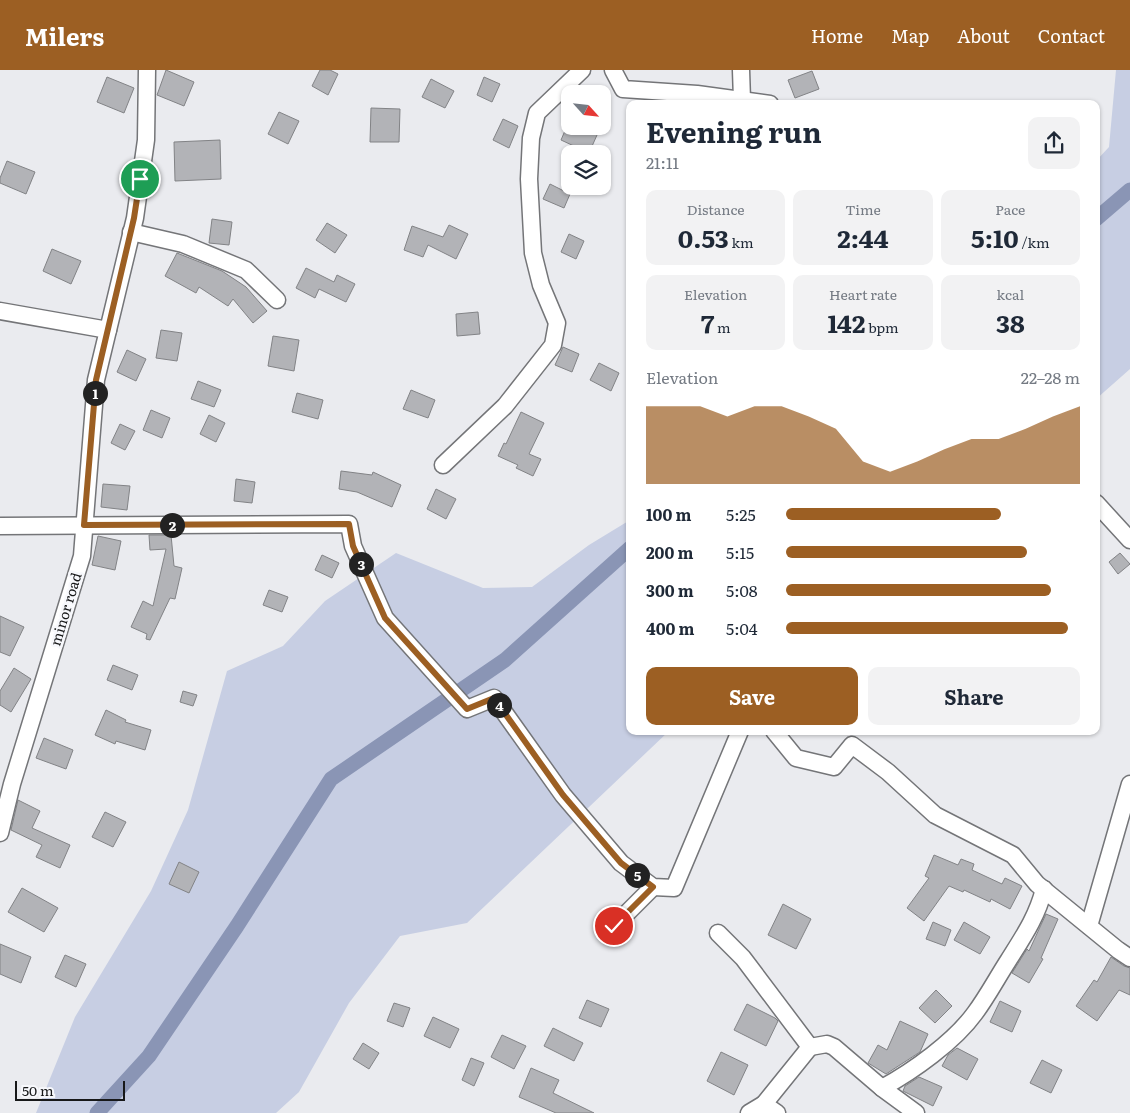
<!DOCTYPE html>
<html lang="en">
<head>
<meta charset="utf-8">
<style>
	:root { --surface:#fff; --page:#f2f2f3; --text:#1f2937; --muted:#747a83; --accent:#9c5f23 }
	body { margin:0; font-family:Literata,serif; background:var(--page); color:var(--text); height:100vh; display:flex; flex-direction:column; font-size:19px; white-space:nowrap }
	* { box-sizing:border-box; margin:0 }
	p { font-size:16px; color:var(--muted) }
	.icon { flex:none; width:28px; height:28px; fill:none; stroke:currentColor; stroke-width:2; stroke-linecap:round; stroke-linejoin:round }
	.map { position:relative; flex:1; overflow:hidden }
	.details { position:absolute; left:626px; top:30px; width:474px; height:635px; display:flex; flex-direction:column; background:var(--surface); border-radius:10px; box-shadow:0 1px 4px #0004 }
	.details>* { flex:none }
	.needle { width:32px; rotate:117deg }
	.fabs { position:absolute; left:561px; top:15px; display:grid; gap:10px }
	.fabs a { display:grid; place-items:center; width:50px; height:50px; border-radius:10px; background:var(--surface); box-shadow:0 1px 4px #0004; font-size:25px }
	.scale { position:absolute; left:15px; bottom:12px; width:110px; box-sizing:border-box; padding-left:5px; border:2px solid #171819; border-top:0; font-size:14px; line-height:18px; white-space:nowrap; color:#171819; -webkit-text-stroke:4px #f7f8fc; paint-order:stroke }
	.pin { position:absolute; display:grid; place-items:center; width:42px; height:42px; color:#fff; margin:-21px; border:2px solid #fff; border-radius:50%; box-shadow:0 1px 5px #0007 }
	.km { position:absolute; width:25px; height:25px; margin:-12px; border-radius:50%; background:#222; color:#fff; font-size:14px; line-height:25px; text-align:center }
	.round { display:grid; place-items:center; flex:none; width:52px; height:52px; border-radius:10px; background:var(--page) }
	.head { display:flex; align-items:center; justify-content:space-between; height:85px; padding:0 20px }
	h1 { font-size:28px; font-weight:700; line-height:38px }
	.figures { display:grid; grid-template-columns:repeat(3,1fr); gap:8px; height:85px; padding:5px 20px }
	.figures div { display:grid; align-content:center; border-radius:10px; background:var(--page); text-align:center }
	.figures b { font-size:25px; font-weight:700 }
	.figures small { font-size:14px; font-weight:400 }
	.figures p { font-size:14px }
	.chart { height:140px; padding:10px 20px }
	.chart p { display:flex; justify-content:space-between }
	.chart svg { width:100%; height:90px; margin-top:5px; fill:var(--accent); opacity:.7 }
	.action { display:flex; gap:10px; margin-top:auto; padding:10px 20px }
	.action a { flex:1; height:58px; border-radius:10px; background:var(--accent); color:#fff; font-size:20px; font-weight:700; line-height:58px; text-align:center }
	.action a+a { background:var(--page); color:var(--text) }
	ul { padding:0 20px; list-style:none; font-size:16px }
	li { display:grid; grid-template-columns:80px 60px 1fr; align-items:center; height:38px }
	li i { height:12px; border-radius:6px; background:var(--accent) }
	header { display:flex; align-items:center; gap:30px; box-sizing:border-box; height:70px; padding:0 25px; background:var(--accent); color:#fff }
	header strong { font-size:24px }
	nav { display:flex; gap:28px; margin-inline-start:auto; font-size:18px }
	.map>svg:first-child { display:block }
	.green { fill:#c7cee3 }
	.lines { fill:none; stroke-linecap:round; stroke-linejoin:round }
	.canal { stroke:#8a95b5; stroke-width:15 }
	.building { fill:#b2b3b7; stroke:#828386 }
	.minor-casing { stroke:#747578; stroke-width:19 }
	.minor { stroke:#fff; stroke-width:16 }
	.route-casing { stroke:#fff; stroke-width:10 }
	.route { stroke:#9c5f23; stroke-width:6 }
	.labels { text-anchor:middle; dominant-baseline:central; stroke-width:5; stroke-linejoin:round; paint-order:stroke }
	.street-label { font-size:14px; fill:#171819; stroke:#f7f8fc }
</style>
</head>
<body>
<header>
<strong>Milers</strong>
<nav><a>Home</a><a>Map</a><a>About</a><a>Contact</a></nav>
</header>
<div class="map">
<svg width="1130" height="1043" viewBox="0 0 1130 1043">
	<rect width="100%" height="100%" fill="#eaebef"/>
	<g class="green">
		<polygon points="1116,0 1130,0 1130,299 1096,329 1096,91 1109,77"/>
		<polygon points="630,450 630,661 669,661 467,853 400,866 349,933 299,1022 276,1043 36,1043 75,947 151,821 188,740 227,601 283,576 325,531 396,483 483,518 532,517 589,475"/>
	</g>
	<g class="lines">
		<g class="canal">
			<polyline points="1096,149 1130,120"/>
			<polyline points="97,1043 149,986 237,856 331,709 505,590 630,478"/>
		</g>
	</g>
	<g class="building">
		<polygon points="166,0 194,12 184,36 157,25"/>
		<polygon points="320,0 330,0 338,4 328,25 312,16"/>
		<polygon points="812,1 819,19 795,28 788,10"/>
		<polygon points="107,7 134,18 124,43 97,32"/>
		<polygon points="484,7 500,14 492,32 477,25"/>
		<polygon points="431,9 454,21 445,38 422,27"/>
		<polygon points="371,38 400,39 399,72 370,72"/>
		<polygon points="279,42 299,51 288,74 268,64"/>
		<polygon points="503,49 518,56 509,78 493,70"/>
		<polygon points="567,56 601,56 589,83 561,70"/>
		<polygon points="220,70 221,109 175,111 174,72"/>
		<polygon points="7,91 35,102 26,124 0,113 0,108"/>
		<polygon points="550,114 570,124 564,138 543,129"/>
		<polygon points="212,149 232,152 229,175 209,173"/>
		<polygon points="327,153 347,165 335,183 316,170"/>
		<polygon points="449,155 468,164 456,189 428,175 423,187 404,180 412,156 443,167"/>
		<polygon points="569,164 584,171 576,189 561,182"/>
		<polygon points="52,179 81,191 71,214 43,201"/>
		<polygon points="177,183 222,201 246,217 267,241 253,253 233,229 228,236 199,217 196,223 165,206"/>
		<polygon points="306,198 334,212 337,205 355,214 346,232 319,219 315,228 296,218"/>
		<polygon points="478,242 480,264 457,266 456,244"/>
		<polygon points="161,260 182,263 177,291 156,288"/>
		<polygon points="273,266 299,270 294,301 268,296"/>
		<polygon points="563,277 579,284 572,302 555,295"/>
		<polygon points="127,280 146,289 136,311 117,302"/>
		<polygon points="599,293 619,303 611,321 590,310"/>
		<polygon points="198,311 221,320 214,337 191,329"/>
		<polygon points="411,320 435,330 428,348 403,339"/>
		<polygon points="297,323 323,330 318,349 292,342"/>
		<polygon points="151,340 170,348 162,368 143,360"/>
		<polygon points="521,342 544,353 529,384 541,389 533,406 516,398 518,395 498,386 504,373 506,374"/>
		<polygon points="209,345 225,353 216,372 200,364"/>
		<polygon points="120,354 135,361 125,380 111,373"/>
		<polygon points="341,401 372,405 373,402 401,415 392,437 357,422 339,419"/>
		<polygon points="236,409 255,412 252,433 234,431"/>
		<polygon points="103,414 130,416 127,440 101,437"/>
		<polygon points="436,419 456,429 446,449 427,439"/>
		<polygon points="149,465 171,465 174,496 182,498 175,529 170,528 150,570 146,569 147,564 131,557 143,531 153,536 166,479 150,480"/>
		<polygon points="98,466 121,471 115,500 92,495"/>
		<polygon points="1120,483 1130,494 1118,504 1109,492"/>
		<polygon points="322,485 339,493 332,508 315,500"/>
		<polygon points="269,520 288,527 282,542 263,535"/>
		<polygon points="0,546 24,557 10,586 0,582"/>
		<polygon points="113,595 138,605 132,620 107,610"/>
		<polygon points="14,598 31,609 11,642 0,635 0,621"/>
		<polygon points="183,621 197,625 193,636 180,632"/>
		<polygon points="106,640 126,650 125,652 151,660 145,680 116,671 115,674 95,665"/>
		<polygon points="44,668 73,680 66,699 36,688"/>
		<polygon points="18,730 40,741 32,758 70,775 60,798 36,787 42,775 11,760"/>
		<polygon points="105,742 126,752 113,777 92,767"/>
		<polygon points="934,785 958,795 961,789 974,794 972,800 1002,814 1005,808 1022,816 1010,839 991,829 990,832 964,820 963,822 949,816 924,851 907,838 929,808 925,806"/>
		<polygon points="179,792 199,802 189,823 169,814"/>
		<polygon points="22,818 58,838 44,862 8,842"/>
		<polygon points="783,834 811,849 796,879 768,865"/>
		<polygon points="1046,844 1058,849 1041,888 1043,889 1029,913 1012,903 1027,879 1029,881"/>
		<polygon points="933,852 951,860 945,876 926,869"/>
		<polygon points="964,852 990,867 980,884 954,870"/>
		<polygon points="0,874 31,887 21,913 0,904"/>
		<polygon points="65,885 86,894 76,917 55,907"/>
		<polygon points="1111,887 1124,896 1130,898 1130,925 1119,920 1097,951 1076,936 1094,910 1097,912"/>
		<polygon points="936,920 952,936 935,953 919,938"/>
		<polygon points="587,930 609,939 601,957 579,948"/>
		<polygon points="1000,931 1021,941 1012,962 990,952"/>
		<polygon points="394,933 410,938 403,957 387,951"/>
		<polygon points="747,934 775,948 778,951 766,976 734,960"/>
		<polygon points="433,947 459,959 450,978 424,966"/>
		<polygon points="900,951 928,964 920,982 886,1004 868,993 878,975 887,980"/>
		<polygon points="553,958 583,973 574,991 544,976"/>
		<polygon points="502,965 526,976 514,999 491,987"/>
		<polygon points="363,973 379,983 369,999 353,989"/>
		<polygon points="957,978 978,989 967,1010 942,996 948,985"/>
		<polygon points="721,982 748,995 734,1025 707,1011"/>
		<polygon points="471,988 484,993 474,1016 462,1010"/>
		<polygon points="1042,990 1062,1000 1051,1023 1030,1013"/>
		<polygon points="531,998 559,1010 553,1023 594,1043 556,1043 519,1027"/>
		<polygon points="919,1007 942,1017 933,1036 903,1021 905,1016"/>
	</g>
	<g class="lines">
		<g class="minor-casing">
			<g id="minor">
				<polyline points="613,0 623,19 697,24 770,34"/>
				<polyline points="741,0 742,30"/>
				<polyline points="131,162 183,174 246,200 277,230"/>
				<polyline points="0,241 108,260"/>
				<polyline points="443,395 505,336 553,275 557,253 541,215 533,183 529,109 531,68 537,43 582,0"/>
				<polyline points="1096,433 1130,470"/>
				<polyline points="0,456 349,454 353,476 385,548 467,639 494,628 563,725 621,793 653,817 674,818 740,661"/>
				<polyline points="774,661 796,688 834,697 852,675 888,702 935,745 1013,785 1037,814 1118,880 1130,888"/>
				<polyline points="0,763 12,714 82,486 96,310 135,148 146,70 147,0"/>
				<polyline points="614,856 653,817"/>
				<polyline points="1089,856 1130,714"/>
				<polyline points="718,863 743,888 810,977 764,1034"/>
				<path d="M810 977 827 974 834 977 882 1018C913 1001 954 972 975 943 987 927 997 908 1008 891 1023 867 1037 847 1044 819"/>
				<polyline points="882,1018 916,1043"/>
				<polyline points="749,1043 764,1034 777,1043"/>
			</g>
		</g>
		<use href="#minor" class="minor"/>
	</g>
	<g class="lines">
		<g class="route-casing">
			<polyline id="route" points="140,109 134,148 96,310 84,455 349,454 353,476 385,548 467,639 494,628 563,725 621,793 653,817 614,856"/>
		</g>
		<use href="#route" class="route"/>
	</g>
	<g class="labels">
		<g class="street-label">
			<text transform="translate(65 539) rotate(-73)">minor road</text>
		</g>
	</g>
</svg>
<div class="fabs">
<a><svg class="needle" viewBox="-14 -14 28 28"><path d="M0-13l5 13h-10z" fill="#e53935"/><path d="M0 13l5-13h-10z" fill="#747a83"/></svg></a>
<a><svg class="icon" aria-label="layers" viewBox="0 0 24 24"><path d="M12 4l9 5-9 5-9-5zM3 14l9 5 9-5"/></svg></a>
</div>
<div class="scale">50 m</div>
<div class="pin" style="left:140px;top:109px;background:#1e9e55"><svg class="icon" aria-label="arrive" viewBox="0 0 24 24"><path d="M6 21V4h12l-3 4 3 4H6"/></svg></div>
<div class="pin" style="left:614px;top:856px;background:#d93025"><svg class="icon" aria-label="check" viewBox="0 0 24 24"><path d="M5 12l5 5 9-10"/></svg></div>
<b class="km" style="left:95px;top:323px">1</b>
<b class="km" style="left:172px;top:455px">2</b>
<b class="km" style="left:361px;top:494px">3</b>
<b class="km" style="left:499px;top:635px">4</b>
<b class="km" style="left:637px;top:805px">5</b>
<section class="details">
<div class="head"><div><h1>Evening run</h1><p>21:11</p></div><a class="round"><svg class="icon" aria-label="share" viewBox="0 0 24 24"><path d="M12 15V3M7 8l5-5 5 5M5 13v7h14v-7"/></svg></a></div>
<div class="figures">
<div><p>Distance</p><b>0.53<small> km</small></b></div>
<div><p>Time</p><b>2:44</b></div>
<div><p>Pace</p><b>5:10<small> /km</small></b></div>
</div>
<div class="figures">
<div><p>Elevation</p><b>7<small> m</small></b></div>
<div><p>Heart rate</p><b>142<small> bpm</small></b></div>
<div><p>kcal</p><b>38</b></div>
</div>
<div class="chart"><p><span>Elevation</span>22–28 m</p>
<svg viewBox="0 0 160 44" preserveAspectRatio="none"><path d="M0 44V6L10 6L20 6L30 11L40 6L50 6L60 11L70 17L80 33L90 38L100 33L110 27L120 22L130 22L140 17L150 11L160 6V44z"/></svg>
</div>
<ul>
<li><b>100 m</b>5:25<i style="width:73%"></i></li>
<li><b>200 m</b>5:15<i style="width:82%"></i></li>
<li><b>300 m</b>5:08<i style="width:90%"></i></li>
<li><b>400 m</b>5:04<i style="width:96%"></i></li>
</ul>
<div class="action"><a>Save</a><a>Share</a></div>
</section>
</div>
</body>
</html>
